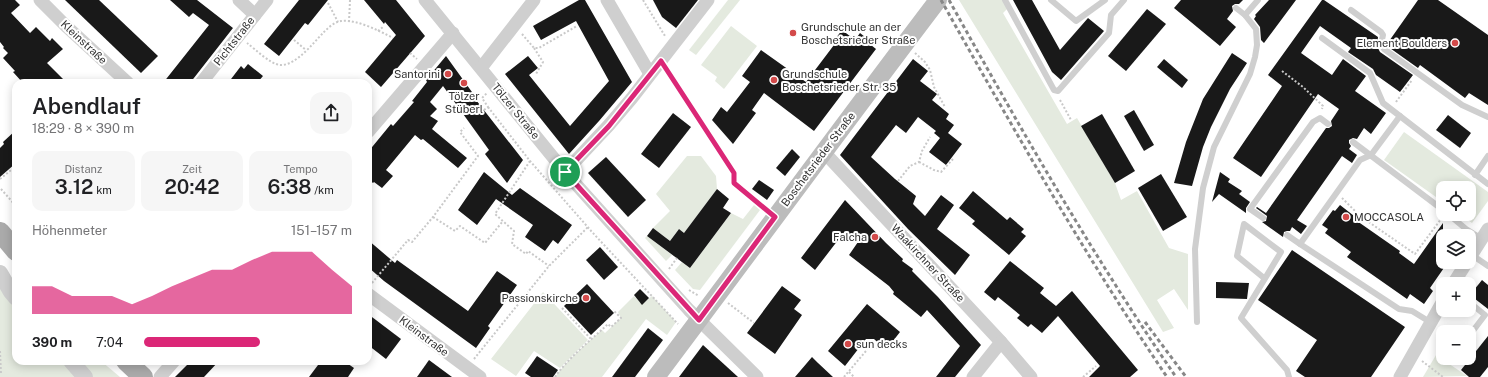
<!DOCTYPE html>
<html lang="de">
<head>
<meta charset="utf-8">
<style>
	:root { --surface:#fff; --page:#f6f6f6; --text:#202124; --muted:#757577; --accent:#db2777 }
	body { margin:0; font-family:"Public Sans",sans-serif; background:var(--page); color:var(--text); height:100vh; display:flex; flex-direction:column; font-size:15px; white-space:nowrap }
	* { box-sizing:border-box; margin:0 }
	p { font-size:13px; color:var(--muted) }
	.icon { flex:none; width:22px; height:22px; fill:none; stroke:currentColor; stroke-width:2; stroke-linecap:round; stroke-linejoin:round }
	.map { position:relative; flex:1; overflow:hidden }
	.sheet { position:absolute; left:12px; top:79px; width:360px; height:286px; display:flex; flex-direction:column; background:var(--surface); border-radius:12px; box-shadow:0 2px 10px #0003 }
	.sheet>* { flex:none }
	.fabs { position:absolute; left:1436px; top:181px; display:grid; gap:8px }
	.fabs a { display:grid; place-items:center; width:40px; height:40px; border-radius:8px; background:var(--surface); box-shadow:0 2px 10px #0003; font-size:20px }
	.pin { position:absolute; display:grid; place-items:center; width:34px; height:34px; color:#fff; margin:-17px; border:2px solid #fff; border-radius:50%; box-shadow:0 1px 4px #0007 }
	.round { display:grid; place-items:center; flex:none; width:42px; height:42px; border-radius:12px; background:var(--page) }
	.head { display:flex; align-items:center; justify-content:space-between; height:68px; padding:0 20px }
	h1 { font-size:22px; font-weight:600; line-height:30px }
	.metrics { display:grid; grid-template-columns:repeat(3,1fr); gap:6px; height:68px; padding:4px 20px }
	.metrics div { display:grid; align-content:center; border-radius:10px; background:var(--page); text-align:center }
	.metrics b { font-size:20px; font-weight:600 }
	.metrics small { font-size:11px; font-weight:400 }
	.metrics p { font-size:11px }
	.chart { height:112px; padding:8px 20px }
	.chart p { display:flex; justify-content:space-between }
	.chart svg { width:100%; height:72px; margin-top:4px; fill:var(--accent); opacity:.7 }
	ul { padding:0 20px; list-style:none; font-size:13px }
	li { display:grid; grid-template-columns:64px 48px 1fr; align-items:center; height:30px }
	li i { height:10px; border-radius:5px; background:var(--accent) }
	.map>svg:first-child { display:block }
	.green { fill:#e4eadf }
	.building { fill:#191919 }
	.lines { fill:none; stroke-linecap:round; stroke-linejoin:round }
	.path { stroke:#c9c9c9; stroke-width:2; stroke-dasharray:2 2; stroke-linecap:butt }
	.service { stroke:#cfcfcf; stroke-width:6 }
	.minor { stroke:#cfcfcf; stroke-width:13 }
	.tertiary { stroke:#cfcfcf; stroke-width:16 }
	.secondary { stroke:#bcbcbc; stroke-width:18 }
	.primary { stroke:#aaa; stroke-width:20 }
	.rail { stroke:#878787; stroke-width:3; stroke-dasharray:4 3; stroke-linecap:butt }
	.route-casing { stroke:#fff; stroke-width:8 }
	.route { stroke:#db2777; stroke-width:5 }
	.poi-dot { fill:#d34a4a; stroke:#fff; stroke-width:1.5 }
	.labels { text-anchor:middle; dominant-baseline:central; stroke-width:4; stroke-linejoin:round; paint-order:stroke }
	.poi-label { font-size:11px; fill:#323232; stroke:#fff; text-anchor:start }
	.street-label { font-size:11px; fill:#323232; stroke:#fff }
</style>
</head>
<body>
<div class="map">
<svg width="1488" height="377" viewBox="0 0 1488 377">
	<rect width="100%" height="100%" fill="#fff"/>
	<g class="green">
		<polygon points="728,0 740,0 696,55 689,50"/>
		<polygon points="959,0 1003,0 1008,8 1003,13 1067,124 1077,118 1115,183 1121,200 1137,191 1169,248 1188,254 1188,310 1174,289 1157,300 1174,328 1163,332"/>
		<polygon points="731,26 757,46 724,89 715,81 717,77 701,65"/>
		<polygon points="1404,132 1488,192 1488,201 1472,223 1460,214 1469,214 1469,188 1443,188 1443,202 1384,160"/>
		<polygon points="687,156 701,156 716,176 717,189 684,233 679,229 670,241 653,228 670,211 656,194"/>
		<polygon points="754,205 760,210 700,290 693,289 675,270 682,262 690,268 731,213 743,219"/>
		<polygon points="647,236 672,255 666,261 645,238"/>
		<polygon points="0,283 16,305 16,361 64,361 78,377 0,377"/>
		<polygon points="543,292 588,340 560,368 534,351 516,376 491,359"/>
		<path d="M634 296 642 304 652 296 676 322 667 335 646 319 602 377H555C568 359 586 344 602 330L605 333 621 318 618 312Z"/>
		<polygon points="1436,355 1467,376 1423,377"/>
		<polygon points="78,361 101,361 120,377 92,377"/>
	</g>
	<g class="building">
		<polygon points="0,0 15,0 20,5 11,13 30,33 36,27 50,41 52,38 63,49 47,63 67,83 23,83 13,72 15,71 3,58 8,53 3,48 4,47 0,42"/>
		<polygon points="65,0 99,0 158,56 141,73"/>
		<polygon points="170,0 197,0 233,28 190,83 163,83 209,25 193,13 189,17"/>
		<polygon points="299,0 328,0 308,25 305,23 279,56 264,44"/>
		<polygon points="364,0 396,0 425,36 381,87 365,72 396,35 385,22 384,24"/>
		<polygon points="579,0 585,0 632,82 599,121 569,154 505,74 528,56 538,68 529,75 570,126 609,81 576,21 541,40 533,26"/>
		<polygon points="653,0 698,0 676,28 662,17"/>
		<polygon points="1013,0 1032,0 1060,50 1088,18 1104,31 1061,80 1052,72"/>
		<polygon points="1181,0 1243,0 1239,4 1235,4 1232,6 1233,11 1227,19 1236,27 1220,46 1174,8"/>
		<polygon points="1269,0 1296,0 1264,43 1261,40 1260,27 1254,19 1256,16 1255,15"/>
		<polygon points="1322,0 1324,0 1378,37 1377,46 1380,52 1413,75 1400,92 1376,75 1373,69 1348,52 1351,48 1320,26 1301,53 1332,75 1343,59 1366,76 1355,91 1386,113 1371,134 1364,128 1357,139 1353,138 1349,140 1349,143 1351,146 1349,149 1357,155 1352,163 1342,156 1297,220 1307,226 1301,234 1292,227 1290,231 1287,231 1284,232 1283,237 1262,222 1266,221 1267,216 1256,208 1257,207 1266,213 1326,128 1329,128 1332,126 1331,121 1339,109 1318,94 1261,177 1233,158 1282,86 1268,75"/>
		<polygon points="1418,0 1438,0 1488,35 1488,105 1469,93 1465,98 1420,65 1418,68 1387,46 1386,43 1387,44"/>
		<polygon points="1147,9 1166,24 1126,71 1108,56"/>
		<polygon points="842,30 855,40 860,33 865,37 866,41 876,49 814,131 764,93 752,110 756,113 733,144 712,120 721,107 727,112 750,82 742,76 761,50 806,82 837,41 836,38"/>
		<polygon points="1232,53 1247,63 1230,89 1211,127 1203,147 1192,186 1174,183 1186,142 1203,99"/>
		<polygon points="446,56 477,99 476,100 523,160 507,183 485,154 489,150 443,86 430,102 437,109 430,116 438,121 432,129 467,158 458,168 423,139 421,140 415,135 386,170 393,176 382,188 374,182 373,183 368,179 368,152 391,124 393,126 414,102 412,101 427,82 426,80"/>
		<polygon points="913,59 928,71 920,81 937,94 932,100 949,114 946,119 954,125 948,133 962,144 946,165 929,152 940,138 934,133 936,131 918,117 906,133 896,125 871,157 895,179 916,196 913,204 925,216 941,195 954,205 937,229 970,255 955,275 908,229 840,155"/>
		<polygon points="1164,59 1188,80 1182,88 1157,67"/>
		<polygon points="248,64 263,76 257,83 228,83 241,66 244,69"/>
		<polygon points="1134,110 1154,145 1144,151 1124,116"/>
		<polygon points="673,113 691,127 659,168 641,154"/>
		<polygon points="1102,114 1135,171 1115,183 1081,126"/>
		<polygon points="1448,115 1471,133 1460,148 1436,130"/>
		<polygon points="16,130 16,163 0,177 0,148 4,144 3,142"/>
		<polygon points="792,149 800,157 785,176 776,168"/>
		<polygon points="606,157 646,200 628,217 588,173"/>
		<polygon points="484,172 512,195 520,188 572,225 558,244 553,240 545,251 525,237 533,225 496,199 477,225 458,210"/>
		<polygon points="1220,172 1230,179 1228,182 1242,191 1239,194 1250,202 1246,208 1246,213 1219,194 1212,202"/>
		<polygon points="1161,174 1187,217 1163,231 1138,188"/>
		<polygon points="759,180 774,190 767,200 752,189"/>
		<polygon points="717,189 729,199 723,208 731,213 690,268 647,236 653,228 670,241 679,229 684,233"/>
		<polygon points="973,191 1007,220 1010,217 1024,229 1021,232 1026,236 1009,255 972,224 975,221 959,208"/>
		<polygon points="845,200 886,243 903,259 902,261 913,269 912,271 938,297 981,345 955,377 936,377 960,346 927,310 921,317 893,294 894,292 889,286 849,255 858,242 845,231 815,270 801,258"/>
		<polygon points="1340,205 1358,219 1357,221 1400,251 1399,253 1414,264 1443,223 1443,262 1448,262 1430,288 1433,291 1424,304 1410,294 1407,299 1347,257 1351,252 1325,233 1328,229 1322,225 1333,210 1335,211"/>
		<polygon points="368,240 395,263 397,260 468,311 497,271 517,285 488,326 490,328 476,348 384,281 368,267"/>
		<polygon points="600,247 618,267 604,280 586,260"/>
		<polygon points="1292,250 1405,327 1371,377 1305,377 1296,371 1317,340 1258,300"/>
		<polygon points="1010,261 1044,288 1040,293 1056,306 1072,291 1138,370 1130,377 1089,377 1100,366 1058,316 1042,333 1031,324 1028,327 1017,318 1020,315 998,297 995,301 984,292"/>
		<polygon points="1482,280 1488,285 1488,309 1470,295"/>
		<polygon points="1216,282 1249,283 1247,299 1216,298"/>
		<polygon points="587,284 614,313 591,335 564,306"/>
		<polygon points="782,286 801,300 794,309 802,315 775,354 747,333"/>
		<polygon points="640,289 649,298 642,305 634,295"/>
		<polygon points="867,304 900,332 886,350 874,339 866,339 845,366 828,351"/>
		<polygon points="368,314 401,339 386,359 368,345"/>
		<polygon points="648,328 663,340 635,377 612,377"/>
		<polygon points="1488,336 1488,367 1480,377 1469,377 1461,370"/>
		<polygon points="703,345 738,377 679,377"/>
		<polygon points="537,356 558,370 553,377 531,377 525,373"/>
		<polygon points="812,357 818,363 833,377 795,377"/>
		<polygon points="429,360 452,377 417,377"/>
		<polygon points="191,361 219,361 204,377 175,377"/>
		<polygon points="321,361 344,361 354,368 348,377 309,377"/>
	</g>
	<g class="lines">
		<g class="path">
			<polyline points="643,0 665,36"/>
			<polyline points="328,3 338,22"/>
			<polyline points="349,22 350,0"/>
			<polyline points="378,31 384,26"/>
			<polyline points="522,34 534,48 539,48 577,26"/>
			<polyline points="294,40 306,50"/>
			<path d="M247 43C255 49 270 64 280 65 296 66 313 43 323 33 328 28 334 22 341 21 356 19 380 31 393 38"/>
			<polyline points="534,48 543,62 536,74"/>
			<polyline points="410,53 417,59"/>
			<polyline points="915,53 925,62 930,70 934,87 945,107"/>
			<polyline points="1282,71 1303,87 1323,106 1322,109"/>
			<polyline points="668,72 730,167"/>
			<polyline points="1060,100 1071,120"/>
			<polyline points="1396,102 1412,80"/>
			<polyline points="488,107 530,161 592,232 678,324"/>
			<polyline points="484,110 488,107 482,98 487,93"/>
			<polyline points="530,161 495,214 514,231 512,244 526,254 528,251 549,266"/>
			<polyline points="919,162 934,170 941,172 953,159"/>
			<polyline points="0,179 16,166"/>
			<polyline points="898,181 910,166 919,162 922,151 930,137"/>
			<polyline points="1,189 16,206"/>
			<polyline points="1342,198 1360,216 1415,254 1441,219"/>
			<polyline points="433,217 455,231 460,226 485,243 503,221"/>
			<polyline points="669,269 677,258"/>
			<polyline points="372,283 408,240 412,242 433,217 478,156 460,132 464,128"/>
			<polyline points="689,290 699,296"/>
			<polyline points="728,303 754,323"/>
			<polyline points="562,308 591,339"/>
			<polyline points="0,351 1,374"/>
			<polyline points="474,359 549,266 588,227"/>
			<polyline points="1422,361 1443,377"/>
			<polyline points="849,372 854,377"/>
			<path d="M555 377C569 357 590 341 608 324L611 327 621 318 613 310"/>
			<polyline points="844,377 871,345 877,348"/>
			<polyline points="1083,377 1096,366"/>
		</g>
		<g class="service">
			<polyline points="1005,0 1054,90 1058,91 1109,33 1111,15 1124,0"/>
			<polyline points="1051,0 1076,21 1105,0"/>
			<polyline points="1351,10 1381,32 1383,35 1381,44 1384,49 1462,105 1488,117"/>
			<polyline points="1245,15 1258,0"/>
			<polyline points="1322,38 1370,73 1383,103 1488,184"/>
			<polyline points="1353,142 1443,210"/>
			<polyline points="734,173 734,183 774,216"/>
			<polyline points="1475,175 1488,156"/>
			<polyline points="1448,214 1466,229 1482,239"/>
			<polyline points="1263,218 1250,209 1313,122 1320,118 1328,124"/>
			<polyline points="1287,235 1300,244 1360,160 1371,155 1400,116"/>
			<polyline points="1300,244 1399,309 1412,311 1430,322"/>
			<polyline points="1472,255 1488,266"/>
			<polyline points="1264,278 1237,256 1244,224 1281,252 1241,318 1287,370 1289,377"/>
			<polyline points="1469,302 1485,315 1469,336"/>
			<polyline points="1197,322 1195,249 1203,188 1214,147 1250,74 1255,57 1257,45 1256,29 1245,15 1236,8"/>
		</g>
		<g class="minor">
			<polyline points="40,0 66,26 128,83"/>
			<polyline points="239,0 255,15"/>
			<polyline points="425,0 565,172 689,310 757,377"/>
			<polyline points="607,0 650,74"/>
			<polyline points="481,68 534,0"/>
			<polyline points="201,83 267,0"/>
			<polyline points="368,132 453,33"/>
			<polyline points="823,151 1001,342 1031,377"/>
			<polyline points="565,172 609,125 632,98 708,0"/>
			<polyline points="1469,259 1488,229"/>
			<polyline points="1453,284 1467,262"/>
			<polyline points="368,294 480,377"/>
			<polyline points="160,377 174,361"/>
			<polyline points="973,377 1001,342"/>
			<polyline points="1400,377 1443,301"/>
		</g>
		<g class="tertiary">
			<polyline points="0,273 11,292 16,298"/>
			<polyline points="71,361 85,377"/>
		</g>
		<path class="secondary" d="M656 377C750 252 843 125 938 0"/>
		<g class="primary">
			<polyline points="0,232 16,251"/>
			<polyline points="126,361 143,377"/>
		</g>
		<g class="rail">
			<path d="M941 0C1013 128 1085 256 1167 377"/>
			<path d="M949 0C1020 128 1093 256 1176 377"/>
			<polyline points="1145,322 1186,377"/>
		</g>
	</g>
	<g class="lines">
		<g class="route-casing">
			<polygon id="route" points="661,61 734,173 734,183 775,217 699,320 565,172 609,126"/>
		</g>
		<use href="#route" class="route"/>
	</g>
	<g class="poi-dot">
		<circle cx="793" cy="33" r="4"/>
		<circle cx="1455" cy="43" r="4"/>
		<circle cx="448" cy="74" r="4"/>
		<circle cx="774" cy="80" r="4"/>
		<circle cx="464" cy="83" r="4"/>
		<circle cx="1346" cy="217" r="4"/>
		<circle cx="875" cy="237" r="4"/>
		<circle cx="586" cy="298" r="4"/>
		<circle cx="848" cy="344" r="4"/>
	</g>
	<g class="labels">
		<g class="poi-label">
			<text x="801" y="27">Grundschule an der<tspan x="801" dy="13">Boschetsrieder Straße</tspan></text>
			<text x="1447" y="43" text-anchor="end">Element Boulders</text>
			<text x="440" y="74" text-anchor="end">Santorini</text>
			<text x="782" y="74">Grundschule<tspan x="782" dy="13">Boschetsrieder Str. 35</tspan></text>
			<text x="464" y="96" text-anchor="middle">Tölzer<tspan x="464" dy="13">Stüberl</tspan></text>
			<text x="1354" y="217">MOCCASOLA</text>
			<text x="867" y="237" text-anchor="end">Falcha</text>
			<text x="578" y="298" text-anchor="end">Passionskirche</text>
			<text x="856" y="344">sun decks</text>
		</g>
		<g class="street-label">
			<text transform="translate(234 41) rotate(-52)">Pichtstraße</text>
			<text transform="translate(84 42) rotate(43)">Kleinstraße</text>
			<text transform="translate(516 111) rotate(51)">Tölzer Straße</text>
			<text transform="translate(818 159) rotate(-53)">Boschetsrieder Straße</text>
			<text transform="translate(928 263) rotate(47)">Waakirchner Straße</text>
			<text transform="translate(424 336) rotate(37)">Kleinstraße</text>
		</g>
	</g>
</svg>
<div class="fabs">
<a><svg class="icon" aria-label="locate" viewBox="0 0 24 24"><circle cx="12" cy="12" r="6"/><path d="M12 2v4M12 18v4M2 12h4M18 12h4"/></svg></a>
<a><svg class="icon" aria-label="layers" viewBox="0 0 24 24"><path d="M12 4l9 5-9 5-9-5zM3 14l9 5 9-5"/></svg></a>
<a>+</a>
<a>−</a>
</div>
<div class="pin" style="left:565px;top:172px;background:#1e9e55"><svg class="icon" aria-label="arrive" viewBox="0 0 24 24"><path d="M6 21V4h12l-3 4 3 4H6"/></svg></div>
<section class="sheet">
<div class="head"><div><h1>Abendlauf</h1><p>18:29 · 8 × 390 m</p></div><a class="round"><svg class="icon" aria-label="share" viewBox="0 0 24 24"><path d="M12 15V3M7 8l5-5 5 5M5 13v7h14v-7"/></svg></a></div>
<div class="metrics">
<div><p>Distanz</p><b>3.12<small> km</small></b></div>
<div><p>Zeit</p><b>20:42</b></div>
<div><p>Tempo</p><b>6:38<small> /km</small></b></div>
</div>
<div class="chart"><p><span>Höhenmeter</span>151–157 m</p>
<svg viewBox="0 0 160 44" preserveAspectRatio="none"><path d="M0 44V27L10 27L20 33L30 33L40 33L50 38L60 33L70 27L80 22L90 17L100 17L110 11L120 6L130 6L140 6L150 17L160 27V44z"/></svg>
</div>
<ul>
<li><b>390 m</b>7:04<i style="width:56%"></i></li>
</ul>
</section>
</div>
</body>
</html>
